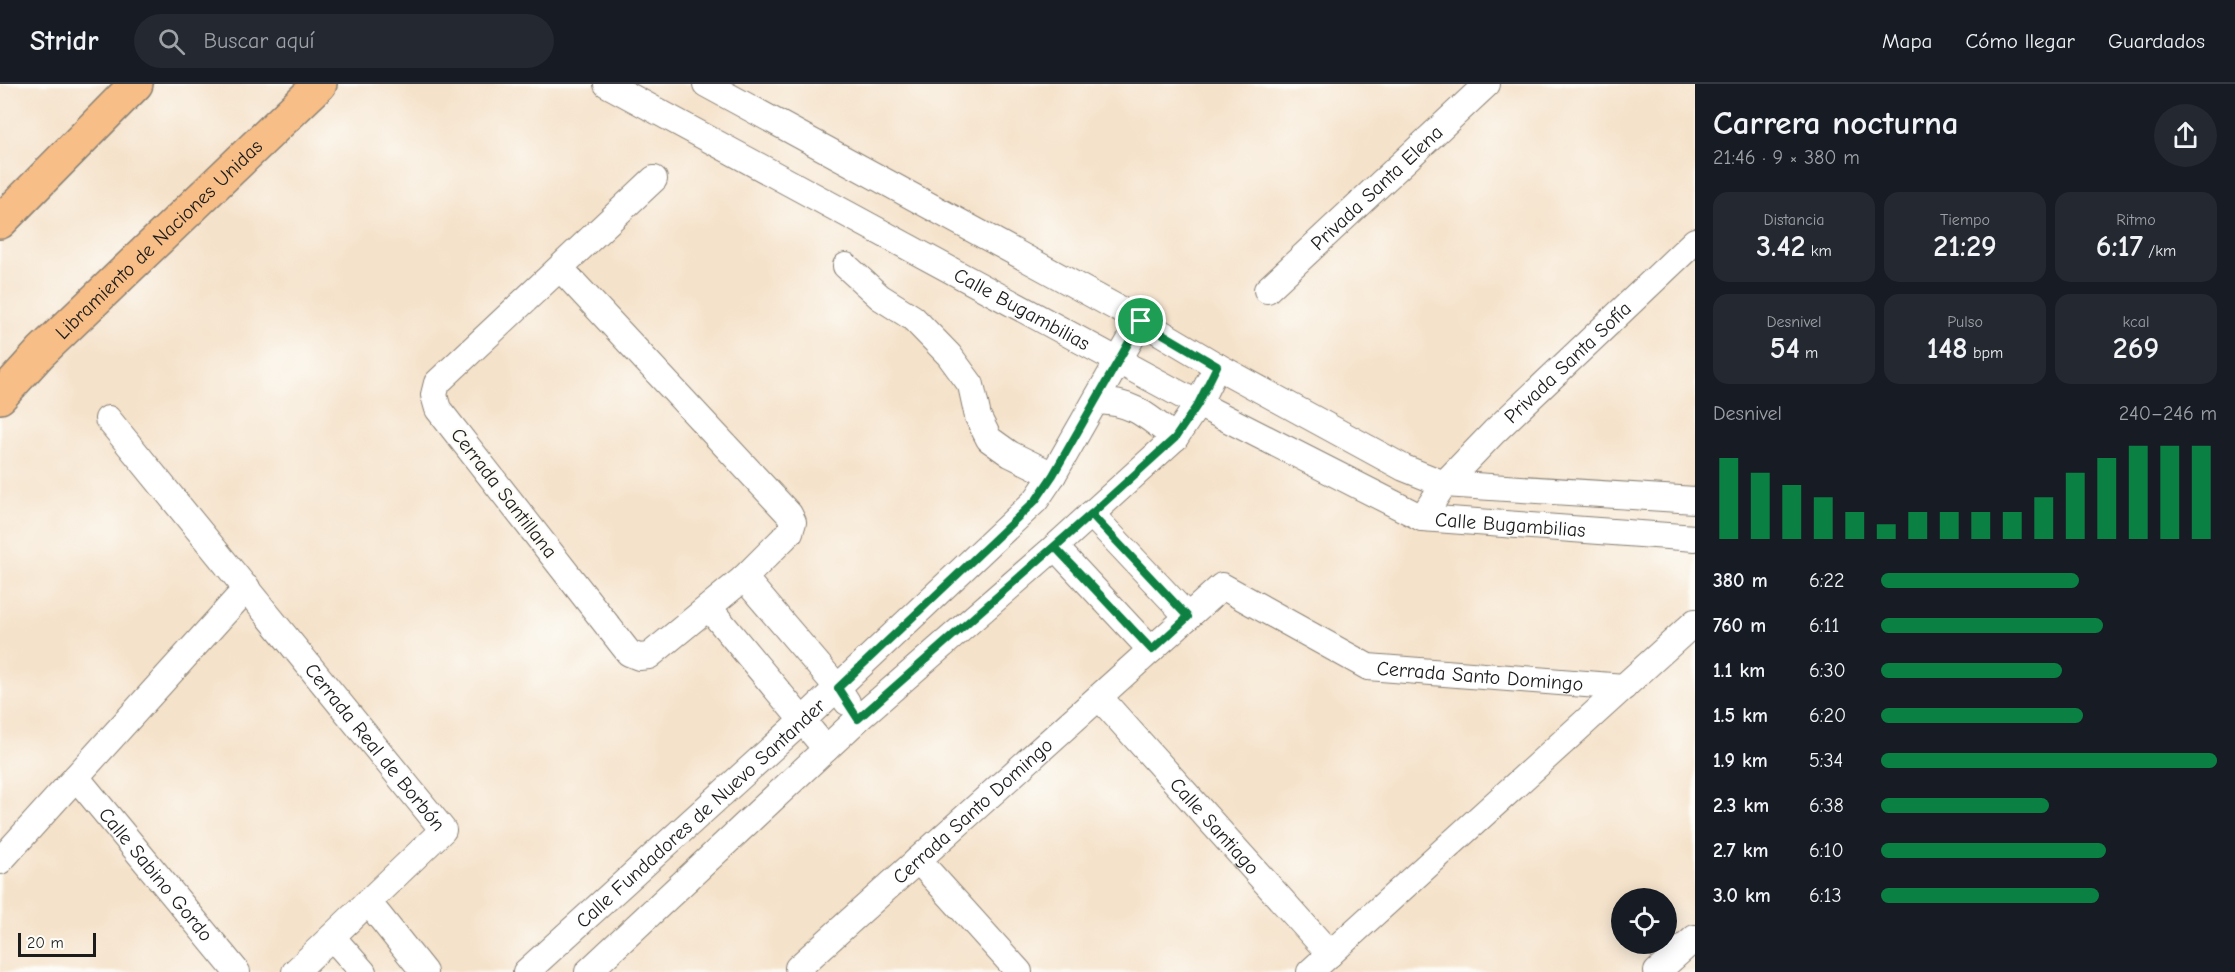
<!DOCTYPE html>
<html lang="es">
<head>
<meta charset="utf-8">
<style>
	:root { --surface:#171b24; --page:#242831; --text:#f1f3f6; --muted:#9ea1a6; --line:#363941; --accent:#0b8043 }
	body { margin:0; font-family:"Comic Neue",sans-serif; background:var(--page); color:var(--text); height:100vh; display:flex; flex-direction:column; font-size:22px; white-space:nowrap }
	* { box-sizing:border-box; margin:0 }
	p { font-size:20px; color:var(--muted) }
	.icon { flex:none; width:33px; height:33px; fill:none; stroke:currentColor; stroke-width:2; stroke-linecap:round; stroke-linejoin:round }
	.map { position:relative; flex:1; overflow:hidden }
	.drawer { display:flex; flex-direction:column; background:var(--surface); width:540px }
	.drawer>* { flex:none }
	.buttons { position:absolute; left:1611px; top:804px; display:grid; gap:12px }
	.buttons a { display:grid; place-items:center; width:66px; height:66px; border-radius:50%; background:var(--surface); box-shadow:0 3px 15px #0003; font-size:30px }
	.scale { position:absolute; left:18px; bottom:15px; width:78px; box-sizing:border-box; padding-left:6px; border:3px solid #1c1c1c; border-top:0; font-size:16px; line-height:21px; white-space:nowrap; color:#1c1c1c; -webkit-text-stroke:4px #fdfcf7; paint-order:stroke }
	.pin { position:absolute; display:grid; place-items:center; width:51px; height:51px; color:#fff; margin:-26px; border:3px solid #fff; border-radius:50%; box-shadow:0 2px 6px #0007 }
	.round { display:grid; place-items:center; flex:none; width:63px; height:63px; border-radius:32px; background:var(--page) }
	.overview { display:flex; align-items:center; justify-content:space-between; height:102px; padding:0 18px }
	h1 { font-size:33px; font-weight:700; line-height:45px }
	.metrics { display:grid; grid-template-columns:repeat(3,1fr); gap:9px; height:102px; padding:6px 18px }
	.metrics div { display:grid; align-content:center; border-radius:15px; background:var(--page); text-align:center }
	.metrics b { font-size:30px; font-weight:700 }
	.metrics small { font-size:16px; font-weight:400 }
	.metrics p { font-size:16px }
	.chart { height:168px; padding:12px 18px }
	.chart p { display:flex; justify-content:space-between }
	.chart svg { width:100%; height:108px; margin-top:6px; stroke:var(--accent); stroke-width:6 }
	ul { padding:0 18px; list-style:none; font-size:20px }
	li { display:grid; grid-template-columns:96px 72px 1fr; align-items:center; height:45px }
	li i { height:15px; border-radius:8px; background:var(--accent) }
	header { display:flex; align-items:center; gap:36px; box-sizing:border-box; height:84px; padding:0 30px; background:var(--surface); border-bottom:2px solid var(--line) }
	header strong { font-size:28px }
	nav { display:flex; gap:33px; margin-inline-start:auto; font-size:21px }
	.search { width:420px; height:54px; background:var(--page); display:flex; align-items:center; gap:15px; box-sizing:border-box; padding:0 21px; border-radius:33px; color:var(--muted); font-size:22px }
	main { display:flex; flex:1; min-height:0 }
	.map>svg:first-child { display:block }
	.lines { fill:none; stroke-linecap:round; stroke-linejoin:round }
	.street-casing { stroke:#887f73; stroke-width:28 }
	.highway-casing { stroke:#887f73; stroke-width:36 }
	.street { stroke:#fff; stroke-width:26 }
	.highway { stroke:#f7be87; stroke-width:33 }
	.route-casing { stroke:#fff; stroke-width:12 }
	.route { stroke:#0b8043; stroke-width:8 }
	.labels { text-anchor:middle; dominant-baseline:central; stroke-width:5; stroke-linejoin:round; paint-order:stroke }
	.street-label { font-size:20px; fill:#1c1c1c; stroke:#fdfcf7 }
</style>
</head>
<body>
<header>
<strong>Stridr</strong>
<div class="search"><svg class="icon" aria-label="search" viewBox="0 0 24 24"><circle cx="10" cy="10" r="6"/><path d="M15 15l6 6"/></svg>Buscar aquí</div>
<nav><a>Mapa</a><a>Cómo llegar</a><a>Guardados</a></nav>
</header>
<main>
<div class="map">
<svg width="1695" height="888" viewBox="0 0 1695 888">
	<rect width="100%" height="100%" fill="#fdfcf7"/>
	<filter id="ink" filterUnits="userSpaceOnUse"><feTurbulence type="fractalNoise" baseFrequency=".0167" numOctaves="2"/><feDisplacementMap in="SourceGraphic" scale="12" xChannelSelector="R" yChannelSelector="G"/><feConvolveMatrix kernelMatrix="1 2 1 2 8 2 1 2 1" color-interpolation-filters="sRGB"/></filter>
	<filter id="wash" filterUnits="userSpaceOnUse"><feTurbulence type="fractalNoise" baseFrequency=".008" numOctaves="4" result="noise"/><feDisplacementMap in="SourceGraphic" scale="24" xChannelSelector="R" yChannelSelector="G"/><feGaussianBlur stdDeviation="1.35" result="paint"/><feColorMatrix in="noise" values="0 0 0 0 0 0 0 0 0 0 0 0 0 0 0 0 0 1.4 0 .05"/><feComposite in="paint" operator="in"/></filter>
	<g filter="url(#wash)">
		<rect width="100%" height="100%" fill="#f5e2ca"/>
	</g>
	<g filter="url(#ink)">
		<g class="lines">
			<g class="street-casing">
				<g id="street">
					<path id="s1" d="M607 0 1198 320 1422 434 1695 454"/>
					<polyline points="706,0 1141,237 1217,282 1404,384 1444,400 1695,416"/>
					<polyline points="846,182 880,213 913,234 949,271 971,301 978,333 989,355 1010,370 1053,391"/>
					<polyline points="560,184 789,430 793,438 790,448 744,494 649,572 639,573 629,569 438,325 434,311 437,299 654,95"/>
					<path id="s2" d="M1267 206 1487 0"/>
					<path d="M1096 317C1134 318 1147 332 1175 354"/>
					<path id="s3" d="M108 335 443 746 295 888"/>
					<polyline points="1091,430 1188,533"/>
					<path id="s4" d="M1422 434 1444 400 1494 348 1695 157"/>
					<polyline points="1055,463 1151,566"/>
					<polyline points="744,494 838,604 847,618"/>
					<polyline points="709,524 826,665"/>
					<path id="s5" d="M1100 614 1330 870"/>
					<path id="s6" d="M76 693 237 888"/>
					<polyline points="918,776 1019,888"/>
					<polyline points="0,777 247,504"/>
					<polyline points="368,818 424,888"/>
					<polyline points="332,853 363,888"/>
					<path id="s7" d="M526 888 802 637 1036 416 1053 391 1141 237"/>
					<polyline points="588,888 858,635 1055,463 1175,354 1198,320 1217,282"/>
					<path id="s8" d="M801 888 798 884 1222 502 1368 583 1624 603"/>
					<polyline points="1310,888 1695,538"/>
					<polyline points="1657,888 1695,854"/>
				</g>
			</g>
			<g class="highway-casing">
				<g id="highway">
					<polyline points="0,138 136,0"/>
					<path id="s9" d="M0 313 41 268 320 0"/>
				</g>
			</g>
			<use href="#street" class="street"/>
			<use href="#highway" class="highway"/>
		</g>
	</g>
	<g class="lines" filter="url(#ink)">
		<g class="route-casing">
			<polyline id="route" points="1141,237 1053,391 1036,416 838,604 858,635 1091,430 1188,533 1152,566 1055,463 1175,354 1198,320 1217,282 1141,237"/>
		</g>
		<use href="#route" class="route"/>
	</g>
	<g class="labels">
		<g class="street-label">
			<text stroke="none"><textPath href="#s2" startOffset="150">Privada Santa Elena</textPath></text>
			<text stroke="none"><textPath href="#s9" startOffset="224">Libramiento de Naciones Unidas</textPath></text>
			<text stroke="none"><textPath href="#s1" startOffset="472">Calle Bugambilias</textPath></text>
			<text stroke="none"><textPath href="#s4" startOffset="214">Privada Santa Sofía</textPath></text>
			<text transform="translate(504 409) rotate(52)">Cerrada Santillana</text>
			<text stroke="none"><textPath href="#s1" startOffset="1012">Calle Bugambilias</textPath></text>
			<text stroke="none"><textPath href="#s8" startOffset="855">Cerrada Santo Domingo</textPath></text>
			<text stroke="none"><textPath href="#s3" startOffset="423">Cerrada Real de Borbón</textPath></text>
			<text stroke="none"><textPath href="#s8" startOffset="240">Cerrada Santo Domingo</textPath></text>
			<text stroke="none"><textPath href="#s7" startOffset="236">Calle Fundadores de Nuevo Santander</textPath></text>
			<text stroke="none"><textPath href="#s5" startOffset="172">Calle Santiago</textPath></text>
			<text stroke="none"><textPath href="#s6" startOffset="126">Calle Sabino Gordo</textPath></text>
		</g>
	</g>
</svg>
<div class="buttons">
<a><svg class="icon" aria-label="locate" viewBox="0 0 24 24"><circle cx="12" cy="12" r="6"/><path d="M12 2v4M12 18v4M2 12h4M18 12h4"/></svg></a>
</div>
<div class="scale">20 m</div>
<div class="pin" style="left:1141px;top:237px;background:#1e9e55"><svg class="icon" aria-label="arrive" viewBox="0 0 24 24"><path d="M6 21V4h12l-3 4 3 4H6"/></svg></div>
</div>
<section class="drawer">
<div class="overview"><div><h1>Carrera nocturna</h1><p>21:46 · 9 × 380 m</p></div><a class="round"><svg class="icon" aria-label="share" viewBox="0 0 24 24"><path d="M12 15V3M7 8l5-5 5 5M5 13v7h14v-7"/></svg></a></div>
<div class="metrics">
<div><p>Distancia</p><b>3.42<small> km</small></b></div>
<div><p>Tiempo</p><b>21:29</b></div>
<div><p>Ritmo</p><b>6:17<small> /km</small></b></div>
</div>
<div class="metrics">
<div><p>Desnivel</p><b>54<small> m</small></b></div>
<div><p>Pulso</p><b>148<small> bpm</small></b></div>
<div><p>kcal</p><b>269</b></div>
</div>
<div class="chart"><p><span>Desnivel</span>240–246 m</p>
<svg viewBox="0 0 160 44" preserveAspectRatio="none"><path d="M5 44V11M15 44V17M25 44V22M35 44V27M45 44V33M55 44V38M65 44V33M75 44V33M85 44V33M95 44V33M105 44V27M115 44V17M125 44V11M135 44V6M145 44V6M155 44V6"/></svg>
</div>
<ul>
<li><b>380 m</b>6:22<i style="width:59%"></i></li>
<li><b>760 m</b>6:11<i style="width:66%"></i></li>
<li><b>1.1 km</b>6:30<i style="width:54%"></i></li>
<li><b>1.5 km</b>6:20<i style="width:60%"></i></li>
<li><b>1.9 km</b>5:34<i style="width:100%"></i></li>
<li><b>2.3 km</b>6:38<i style="width:50%"></i></li>
<li><b>2.7 km</b>6:10<i style="width:67%"></i></li>
<li><b>3.0 km</b>6:13<i style="width:65%"></i></li>
</ul>
</section>
</main>
</body>
</html>
